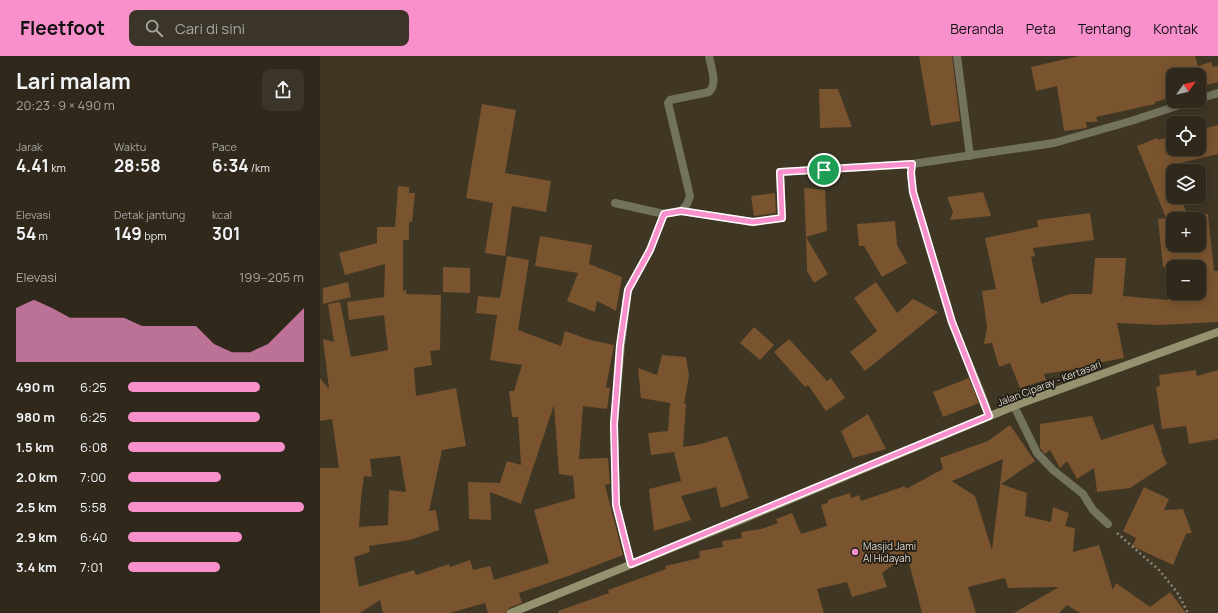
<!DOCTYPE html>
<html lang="id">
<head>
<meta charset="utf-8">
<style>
	:root { --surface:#2f281b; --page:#3b3428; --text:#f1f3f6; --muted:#a7a6a3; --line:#4a443a; --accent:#f890cc }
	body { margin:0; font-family:Manrope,sans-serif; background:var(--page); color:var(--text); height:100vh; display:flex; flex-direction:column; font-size:15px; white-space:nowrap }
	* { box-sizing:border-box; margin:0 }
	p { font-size:13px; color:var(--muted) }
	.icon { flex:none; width:22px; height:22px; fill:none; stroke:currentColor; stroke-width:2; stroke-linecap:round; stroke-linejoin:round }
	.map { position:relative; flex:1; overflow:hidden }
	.panel { display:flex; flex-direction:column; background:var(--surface); width:320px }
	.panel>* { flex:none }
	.needle { width:26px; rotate:56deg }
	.tools { position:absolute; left:846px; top:12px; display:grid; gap:8px }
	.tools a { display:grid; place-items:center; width:40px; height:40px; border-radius:8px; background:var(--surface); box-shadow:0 2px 10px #0003,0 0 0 1px var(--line); font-size:20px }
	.pin { position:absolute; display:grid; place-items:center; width:34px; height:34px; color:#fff; margin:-17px; border:2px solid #fff; border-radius:50%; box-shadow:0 1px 4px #0007 }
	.round { display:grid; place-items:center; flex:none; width:42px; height:42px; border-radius:8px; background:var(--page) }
	.overview { display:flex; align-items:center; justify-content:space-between; height:68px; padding:0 16px }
	h1 { font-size:22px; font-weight:700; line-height:30px }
	.stats { display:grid; grid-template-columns:repeat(3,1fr); gap:6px; height:68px; padding:4px 16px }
	.stats div { display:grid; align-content:center }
	.stats b { font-size:17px; font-weight:700 }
	.stats small { font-size:11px; font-weight:400 }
	.stats p { font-size:11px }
	.chart { height:112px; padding:8px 16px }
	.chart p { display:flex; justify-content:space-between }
	.chart svg { width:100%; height:72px; margin-top:4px; fill:var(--accent); opacity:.7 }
	ul { padding:0 16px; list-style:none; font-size:13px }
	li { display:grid; grid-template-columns:64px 48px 1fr; align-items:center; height:30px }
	li i { height:10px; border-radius:5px; background:var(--accent) }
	header { display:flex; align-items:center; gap:24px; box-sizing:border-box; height:56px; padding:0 20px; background:var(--accent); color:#111 }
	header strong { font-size:19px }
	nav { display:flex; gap:22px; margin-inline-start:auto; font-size:14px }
	.search { width:280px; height:36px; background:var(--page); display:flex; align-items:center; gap:10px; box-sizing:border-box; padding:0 14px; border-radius:8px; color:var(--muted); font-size:15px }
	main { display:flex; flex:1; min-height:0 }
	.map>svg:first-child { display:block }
	.building { fill:#79542f; fill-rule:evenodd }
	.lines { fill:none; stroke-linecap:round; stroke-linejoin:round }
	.path { stroke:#8e8678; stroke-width:2.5; stroke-dasharray:2 3; stroke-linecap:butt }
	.street { stroke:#73725c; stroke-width:8 }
	.secondary { stroke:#959270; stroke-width:8 }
	.route-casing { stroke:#fff; stroke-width:8 }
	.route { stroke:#f890cc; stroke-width:5 }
	.poi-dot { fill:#f890cc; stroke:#221e16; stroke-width:1.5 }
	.labels { text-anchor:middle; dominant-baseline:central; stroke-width:3.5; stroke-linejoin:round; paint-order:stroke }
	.street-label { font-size:10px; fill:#ddd7cc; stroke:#221e16 }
	.poi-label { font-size:10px; fill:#ddd7cc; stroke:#221e16; text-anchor:start }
</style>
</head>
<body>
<header>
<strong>Fleetfoot</strong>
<div class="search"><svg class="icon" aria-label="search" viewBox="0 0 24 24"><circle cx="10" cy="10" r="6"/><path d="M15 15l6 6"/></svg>Cari di sini</div>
<nav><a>Beranda</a><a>Peta</a><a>Tentang</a><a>Kontak</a></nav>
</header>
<main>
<section class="panel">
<div class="overview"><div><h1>Lari malam</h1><p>20:23 · 9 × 490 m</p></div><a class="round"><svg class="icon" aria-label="share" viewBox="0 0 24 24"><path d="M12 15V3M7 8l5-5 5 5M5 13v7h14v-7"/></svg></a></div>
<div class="stats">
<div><p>Jarak</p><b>4.41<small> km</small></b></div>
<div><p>Waktu</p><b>28:58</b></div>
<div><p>Pace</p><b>6:34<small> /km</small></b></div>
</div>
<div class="stats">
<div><p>Elevasi</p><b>54<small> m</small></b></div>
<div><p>Detak jantung</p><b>149<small> bpm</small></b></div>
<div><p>kcal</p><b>301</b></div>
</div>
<div class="chart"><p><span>Elevasi</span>199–205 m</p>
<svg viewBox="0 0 160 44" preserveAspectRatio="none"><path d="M0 44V11L10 6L20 11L30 17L40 17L50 17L60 17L70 22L80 22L90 22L100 22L110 33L120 38L130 38L140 33L150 22L160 11V44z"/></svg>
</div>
<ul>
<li><b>490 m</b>6:25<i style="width:75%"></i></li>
<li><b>980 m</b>6:25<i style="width:75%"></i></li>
<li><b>1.5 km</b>6:08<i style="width:89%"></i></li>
<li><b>2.0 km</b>7:00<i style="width:53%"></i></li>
<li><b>2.5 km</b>5:58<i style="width:100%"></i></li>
<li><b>2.9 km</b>6:40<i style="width:65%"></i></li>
<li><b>3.4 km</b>7:01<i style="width:52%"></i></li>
</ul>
</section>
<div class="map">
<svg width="898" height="557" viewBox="0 0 898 557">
	<rect width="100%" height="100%" fill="#3f3624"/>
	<g class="building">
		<polygon points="599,0 632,0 640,65 611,70"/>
		<polygon points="759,0 875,0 878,10 891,6 893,11 898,10 898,26 879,31 879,19 853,19 853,41 835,46 835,48 776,61 778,66 766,66 767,72 744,75 737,30 716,35 711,11"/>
		<polygon points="499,33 518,33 532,71 500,72"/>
		<polygon points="162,48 196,54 185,117 231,125 226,156 192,150 185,200 165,197 173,147 146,142"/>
		<path d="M898 69V98L848 110 853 123V141H860L868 160 888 158 894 215H898V266L839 269 797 267 804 302 767 309V311L724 318 726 324 700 332 690 307 679 311 672 287 664 288 667 271 662 235 676 233 665 182 718 171 717 164 770 157 774 184 713 192 715 200 711 201 721 248 750 238H772L775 202H806L803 240 848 244 846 211H843L838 163 846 162 817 90 837 82V84L853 80V93H879V74ZM853 163H879V189H853ZM853 211H879V237H853Z"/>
		<path d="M78 130 89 131V137H95L92 166H89V184H83V235L86 234V238L121 239 120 294 110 295 112 309 94 312 96 340 136 332 146 390 122 394 109 455 116 454 119 474 90 484 49 490 50 496 34 501 39 531 94 514 96 519 129 508 130 511 150 504 153 514 170 510 174 524 229 507 214 454 255 442 253 420 239 418 234 349 201 448 170 436 171 464 149 463 148 426 180 427 187 405 201 409 198 361H192L189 335H194L202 309 170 304 177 259 156 257 158 240 180 242 187 200 209 204 198 274 241 290 245 275 270 284 294 289 286 331 290 332 287 353 263 350 259 403 288 402 290 428 285 429 303 499 251 519 199 537 202 547 189 552 186 557H168L165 547 130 557H63L60 544 40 557H0V412H19L12 363 0 365V322L9 333 3 283 14 286 8 248 20 246 31 301 68 294 64 259 29 264 27 246 64 241 65 208 25 219 19 197 57 187V171H75ZM80 400 86 436 69 434 68 469 39 471 41 442 44 420 52 421 50 403Z"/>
		<polygon points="484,132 505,134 507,175 486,181"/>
		<polygon points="663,136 671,160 630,164 633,156 627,141"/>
		<polygon points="455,137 456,157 434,160 431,140"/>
		<polygon points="575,165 577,189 587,207 562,221 544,190 539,190 537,168"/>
		<polygon points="220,180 272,189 269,208 302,221 296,255 277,245 275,256 247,245 258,217 215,210"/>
		<polygon points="486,181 508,218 494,227 487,215"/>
		<polygon points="123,211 150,212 150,237 123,236"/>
		<polygon points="28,226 31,241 3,248 3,232"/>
		<polygon points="556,226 577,257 593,243 618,256 545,315 530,296 557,275 534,242"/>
		<polygon points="434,271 454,289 440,304 420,287"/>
		<polygon points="469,283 507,325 511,322 525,342 506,355 488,329 485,331 454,296"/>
		<polygon points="342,299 366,301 369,320 364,348 366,348 363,391 381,388 407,380 429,442 401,452 396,431 361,440 371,464 334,475 329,433 361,425 354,396 331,399 328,377 348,375 350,347 321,342 318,312 337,319"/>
		<polygon points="876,314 877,320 898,314 898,383 869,388 866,370 842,373 836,331 840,330 839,319"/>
		<polygon points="649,322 659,347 623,361 613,336"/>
		<polygon points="548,358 566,393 533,402 521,375"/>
		<polygon points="772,360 781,384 833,368 842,393 841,394 847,408 810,432 777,436 774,412 757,423 747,405 740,412 730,394 725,398 720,392 720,368"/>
		<path d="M690 369 715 405 681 428 707 437 705 460 731 466 733 451 749 457 745 470 755 472 753 496 779 489 793 534 796 527 830 551 850 536 866 557H760L747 549 739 557H694L739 531 688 532 685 522 648 531 656 557H602L587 499 562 517 567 531 532 541 527 526 497 533 504 557H239L238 555 289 537 288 534 346 513 345 510 380 502 379 495 403 491 402 485 422 482 421 476 441 473 458 467 456 463 472 457 481 478 507 470 501 449 508 447V444L530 437 531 442 539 439 541 445 585 430 586 433 623 413 620 402 668 385ZM683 403 680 429 672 494 655 440 632 425Z"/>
		<polygon points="824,431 849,443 844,454 863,453 872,477 866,478 853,509 812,490 816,482 803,475"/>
	</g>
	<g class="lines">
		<polyline class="path" points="797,477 839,514 857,536 868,557"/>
		<g class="street">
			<polyline points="637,0 650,100"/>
			<polyline points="879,43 898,37"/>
			<polyline points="295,147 344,158"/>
			<polyline points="361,155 433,166 462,162 460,116 592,108"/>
			<polyline points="694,350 717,397 733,414 763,438 773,454 788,468"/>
			<polyline points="669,360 663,342 632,267 593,136 591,117 592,108 734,87 811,65 872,45"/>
			<path d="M311 508 296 449 294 368 301 289 308 234 330 194 344 158 361 155 367 148 370 140 348 47 350 44 389 36C398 27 391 12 389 0"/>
		</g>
		<polyline class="secondary" points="191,557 421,464 694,350 898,276"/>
	</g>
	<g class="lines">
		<g class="route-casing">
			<polygon id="route" points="592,108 591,117 593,136 632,266 662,342 669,360 311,508 296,449 294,368 300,289 308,234 330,194 344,158 361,155 433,166 462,162 460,116"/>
		</g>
		<use href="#route" class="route"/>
	</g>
	<circle class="poi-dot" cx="535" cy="496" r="4"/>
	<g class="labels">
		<g class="street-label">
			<text transform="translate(729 327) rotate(-21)">Jalan Ciparay - Kertasari</text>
		</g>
		<g class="poi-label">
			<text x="543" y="490">Masjid Jami<tspan x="543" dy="12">Al Hidayah</tspan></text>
		</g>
	</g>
</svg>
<div class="tools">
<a><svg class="needle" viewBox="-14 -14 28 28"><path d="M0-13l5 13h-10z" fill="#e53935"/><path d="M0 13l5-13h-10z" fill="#a7a6a3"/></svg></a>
<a><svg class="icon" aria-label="locate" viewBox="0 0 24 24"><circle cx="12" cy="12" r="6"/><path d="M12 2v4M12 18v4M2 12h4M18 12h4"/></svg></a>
<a><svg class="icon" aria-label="layers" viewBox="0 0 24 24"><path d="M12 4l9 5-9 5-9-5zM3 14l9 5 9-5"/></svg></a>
<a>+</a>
<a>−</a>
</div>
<div class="pin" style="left:504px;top:114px;background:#1e9e55"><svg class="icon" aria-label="arrive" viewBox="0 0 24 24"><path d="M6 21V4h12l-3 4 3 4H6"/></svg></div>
</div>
</main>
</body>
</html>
